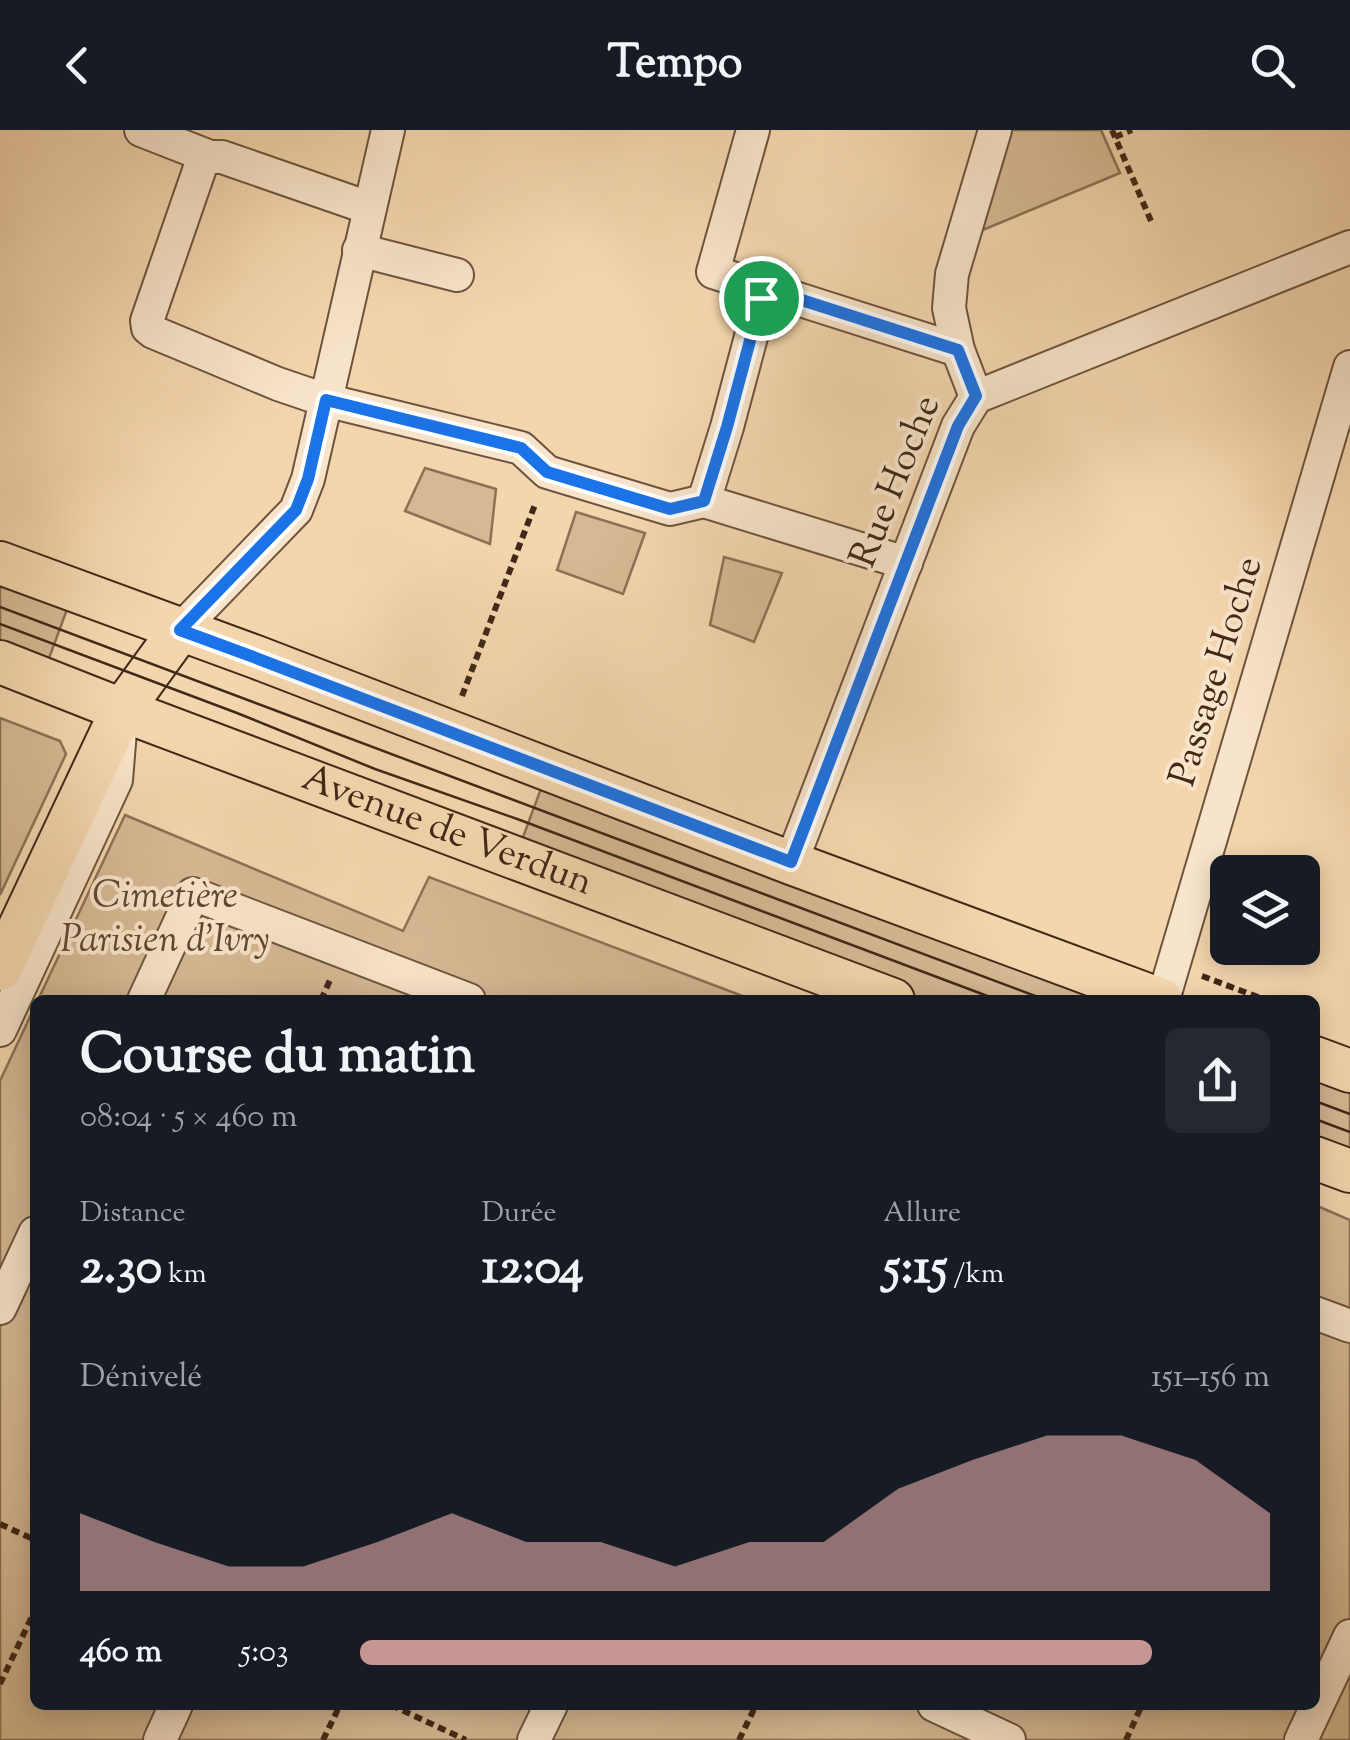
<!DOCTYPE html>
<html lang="fr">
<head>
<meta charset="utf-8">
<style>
	:root { --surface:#171b24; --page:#242831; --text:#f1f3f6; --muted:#9ea1a6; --accent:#c59692 }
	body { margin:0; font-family:"Sorts Mill Goudy",serif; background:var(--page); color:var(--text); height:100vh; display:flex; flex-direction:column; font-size:38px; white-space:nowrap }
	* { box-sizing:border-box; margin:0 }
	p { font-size:32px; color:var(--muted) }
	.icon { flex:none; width:55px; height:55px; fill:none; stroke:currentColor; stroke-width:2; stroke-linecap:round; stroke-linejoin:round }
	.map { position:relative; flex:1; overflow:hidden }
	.side { position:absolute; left:30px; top:865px; width:1290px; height:715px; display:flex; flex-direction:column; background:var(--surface); border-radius:15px; box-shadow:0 5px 25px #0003 }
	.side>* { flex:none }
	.tools { position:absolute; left:1210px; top:725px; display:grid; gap:20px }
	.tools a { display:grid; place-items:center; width:110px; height:110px; border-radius:15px; background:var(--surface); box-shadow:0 5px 25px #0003; font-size:50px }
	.pin { position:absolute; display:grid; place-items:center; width:85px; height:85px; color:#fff; margin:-42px; border:5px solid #fff; border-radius:50%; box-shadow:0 2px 10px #0007 }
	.round { display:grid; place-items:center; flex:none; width:105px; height:105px; border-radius:15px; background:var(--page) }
	.overview { display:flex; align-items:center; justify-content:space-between; height:170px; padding:0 50px }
	h1 { font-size:55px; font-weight:700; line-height:75px }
	.metrics { display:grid; grid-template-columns:repeat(3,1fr); gap:15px; height:170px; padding:10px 50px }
	.metrics div { display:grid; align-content:center }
	.metrics b { font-size:50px; font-weight:700 }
	.metrics small { font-size:28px; font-weight:400 }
	.metrics p { font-size:28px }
	.chart { height:280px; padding:20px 50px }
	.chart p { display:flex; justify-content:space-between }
	.chart svg { width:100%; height:180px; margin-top:10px; fill:var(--accent); opacity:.7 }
	ul { padding:0 50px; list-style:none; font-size:32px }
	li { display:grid; grid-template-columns:160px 120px 1fr; align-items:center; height:75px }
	li i { height:25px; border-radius:12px; background:var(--accent) }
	header { display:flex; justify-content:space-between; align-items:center; height:130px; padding:0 50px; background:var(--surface); font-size:45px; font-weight:700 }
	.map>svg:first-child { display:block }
	.green { fill:#d6b994; stroke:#8c7156; stroke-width:2.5 }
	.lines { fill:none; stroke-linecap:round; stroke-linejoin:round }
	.minor-casing { stroke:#6e543e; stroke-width:36 }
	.major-casing { stroke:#412918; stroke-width:46 }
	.path { stroke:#412918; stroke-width:6; stroke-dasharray:8 5; stroke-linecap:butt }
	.minor { stroke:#f8e4ca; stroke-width:32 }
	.major { stroke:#f4d6ae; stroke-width:42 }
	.tram { stroke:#412918; stroke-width:2.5 }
	.route-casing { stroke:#fff; stroke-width:20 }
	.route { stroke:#1a73e8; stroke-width:12 }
	.labels { text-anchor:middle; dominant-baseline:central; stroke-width:8; stroke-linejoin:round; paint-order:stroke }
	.street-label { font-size:38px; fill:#412918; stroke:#f8e4ca }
	.park-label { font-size:38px; font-style:italic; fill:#5f4631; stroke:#f8e4ca }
</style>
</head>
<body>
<header><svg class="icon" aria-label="back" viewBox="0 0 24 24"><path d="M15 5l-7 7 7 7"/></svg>Tempo<svg class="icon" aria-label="search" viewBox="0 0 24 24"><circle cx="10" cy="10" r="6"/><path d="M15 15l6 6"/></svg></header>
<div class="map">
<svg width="1350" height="1610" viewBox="0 0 1350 1610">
	<rect width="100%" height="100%" fill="#f4d6ae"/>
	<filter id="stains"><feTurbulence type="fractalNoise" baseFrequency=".002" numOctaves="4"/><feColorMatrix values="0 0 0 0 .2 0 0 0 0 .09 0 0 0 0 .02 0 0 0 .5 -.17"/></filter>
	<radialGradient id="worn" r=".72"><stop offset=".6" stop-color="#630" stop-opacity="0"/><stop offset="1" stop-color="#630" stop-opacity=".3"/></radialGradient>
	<g class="green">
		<polygon points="1006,0 1101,0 1120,43 973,104"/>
		<polygon points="425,338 496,359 490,414 405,381"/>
		<polygon points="576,382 645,403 623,464 557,440"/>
		<polygon points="724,427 782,443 754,512 710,495"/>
		<polygon points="0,448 69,474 48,531 0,513"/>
		<polygon points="0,588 60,611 66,624 0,765"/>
		<polygon points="543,653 1119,870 923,870 519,718"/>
		<polygon points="125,685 403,801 429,747 753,870 38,870"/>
		<polygon points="35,876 35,1575 1315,1575 1315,1075 1350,1090 1350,1610 0,1610 0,951"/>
		<polygon points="1315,944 1350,957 1350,1030 1315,1017"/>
	</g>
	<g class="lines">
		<g class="minor-casing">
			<g id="minor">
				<polyline points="141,0 210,27"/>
				<polyline points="753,0 713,142 958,220"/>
				<polyline points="369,78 222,27 210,27 202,32 147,191 148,198 153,202 278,254 325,270 521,318 547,342 670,379 704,371 906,433"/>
				<polyline points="359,120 457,145"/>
				<polyline points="976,267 958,220 949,178 952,144 995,0"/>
				<polyline points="704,371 727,297 764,158"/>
				<polyline points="180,500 296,380 308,349 388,0"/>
				<polyline points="791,733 958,296 976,267 1350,117"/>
				<polyline points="144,870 193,764 469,870"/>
				<polyline points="1163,870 1350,237"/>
				<polyline points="0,900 116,650 120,601"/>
				<polyline points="0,1178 35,1103"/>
				<polyline points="1315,1183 1350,1196"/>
				<polyline points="934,1575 1009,1610"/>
				<polyline points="160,1610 176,1575"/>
				<polyline points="534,1610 551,1575"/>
				<polyline points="1301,1610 1350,1506"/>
			</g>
		</g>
		<g class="major-casing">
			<g id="major">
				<polyline points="0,433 256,527 791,733 1161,870"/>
				<path id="s1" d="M0 532 122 580 893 870"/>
				<polyline points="0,839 122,580 180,500"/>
				<polyline points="1315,928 1350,941"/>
				<polyline points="1315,1028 1350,1041"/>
			</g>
		</g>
		<g class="path">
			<polyline points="1112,0 1151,91"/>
			<polyline points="1115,7 1132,0"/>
			<polyline points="462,566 536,372"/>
			<polyline points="1202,846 1266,870"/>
			<polyline points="321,870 330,850"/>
			<polyline points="0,1394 35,1410"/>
			<polyline points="0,1554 35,1480"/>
			<polyline points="391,1575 466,1610"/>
			<polyline points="323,1610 340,1575"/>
			<polyline points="739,1610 756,1575"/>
			<polyline points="1126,1610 1142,1575"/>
		</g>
		<use href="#minor" class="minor"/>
		<use href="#major" class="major"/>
		<g class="tram">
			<polyline points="0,477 1046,870"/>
			<polyline points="0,494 237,583 375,639 520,690 998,870"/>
			<polyline points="1315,971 1350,984"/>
			<polyline points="1315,989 1350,1002"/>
		</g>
	</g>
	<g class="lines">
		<g class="route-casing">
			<polygon id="route" points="764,158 958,220 976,266 958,296 791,732 256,528 180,500 296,380 308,349 326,270 521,318 547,342 670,379 704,371 727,297"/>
		</g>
		<use href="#route" class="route"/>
	</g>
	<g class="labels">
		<g class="street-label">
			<text transform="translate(897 352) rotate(-68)">Rue Hoche</text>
			<text transform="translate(1218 542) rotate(-73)">Passage Hoche</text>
			<text stroke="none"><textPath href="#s1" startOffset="478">Avenue de Verdun</textPath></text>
		</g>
		<g class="park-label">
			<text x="165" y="768">Cimetière<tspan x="165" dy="44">Parisien d'Ivry</tspan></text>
		</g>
	</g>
	<rect width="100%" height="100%" filter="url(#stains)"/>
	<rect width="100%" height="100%" fill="url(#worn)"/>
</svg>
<div class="tools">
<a><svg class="icon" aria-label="layers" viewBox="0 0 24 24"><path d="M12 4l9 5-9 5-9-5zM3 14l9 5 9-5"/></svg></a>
</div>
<div class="pin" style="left:761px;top:168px;background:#1e9e55"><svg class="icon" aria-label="arrive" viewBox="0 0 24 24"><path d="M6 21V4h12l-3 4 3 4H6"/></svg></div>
<section class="side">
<div class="overview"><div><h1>Course du matin</h1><p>08:04 · 5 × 460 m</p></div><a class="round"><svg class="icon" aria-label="share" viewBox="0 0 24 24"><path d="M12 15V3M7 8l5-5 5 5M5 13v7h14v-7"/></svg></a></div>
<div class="metrics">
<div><p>Distance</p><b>2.30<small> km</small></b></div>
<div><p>Durée</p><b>12:04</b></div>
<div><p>Allure</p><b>5:15<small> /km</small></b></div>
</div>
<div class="chart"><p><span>Dénivelé</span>151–156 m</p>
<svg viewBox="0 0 160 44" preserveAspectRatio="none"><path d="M0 44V25L10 32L20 38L30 38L40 32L50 25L60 32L70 32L80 38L90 32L100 32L110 19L120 12L130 6L140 6L150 12L160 25V44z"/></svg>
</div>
<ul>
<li><b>460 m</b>5:03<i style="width:87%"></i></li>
</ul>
</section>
</div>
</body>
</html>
